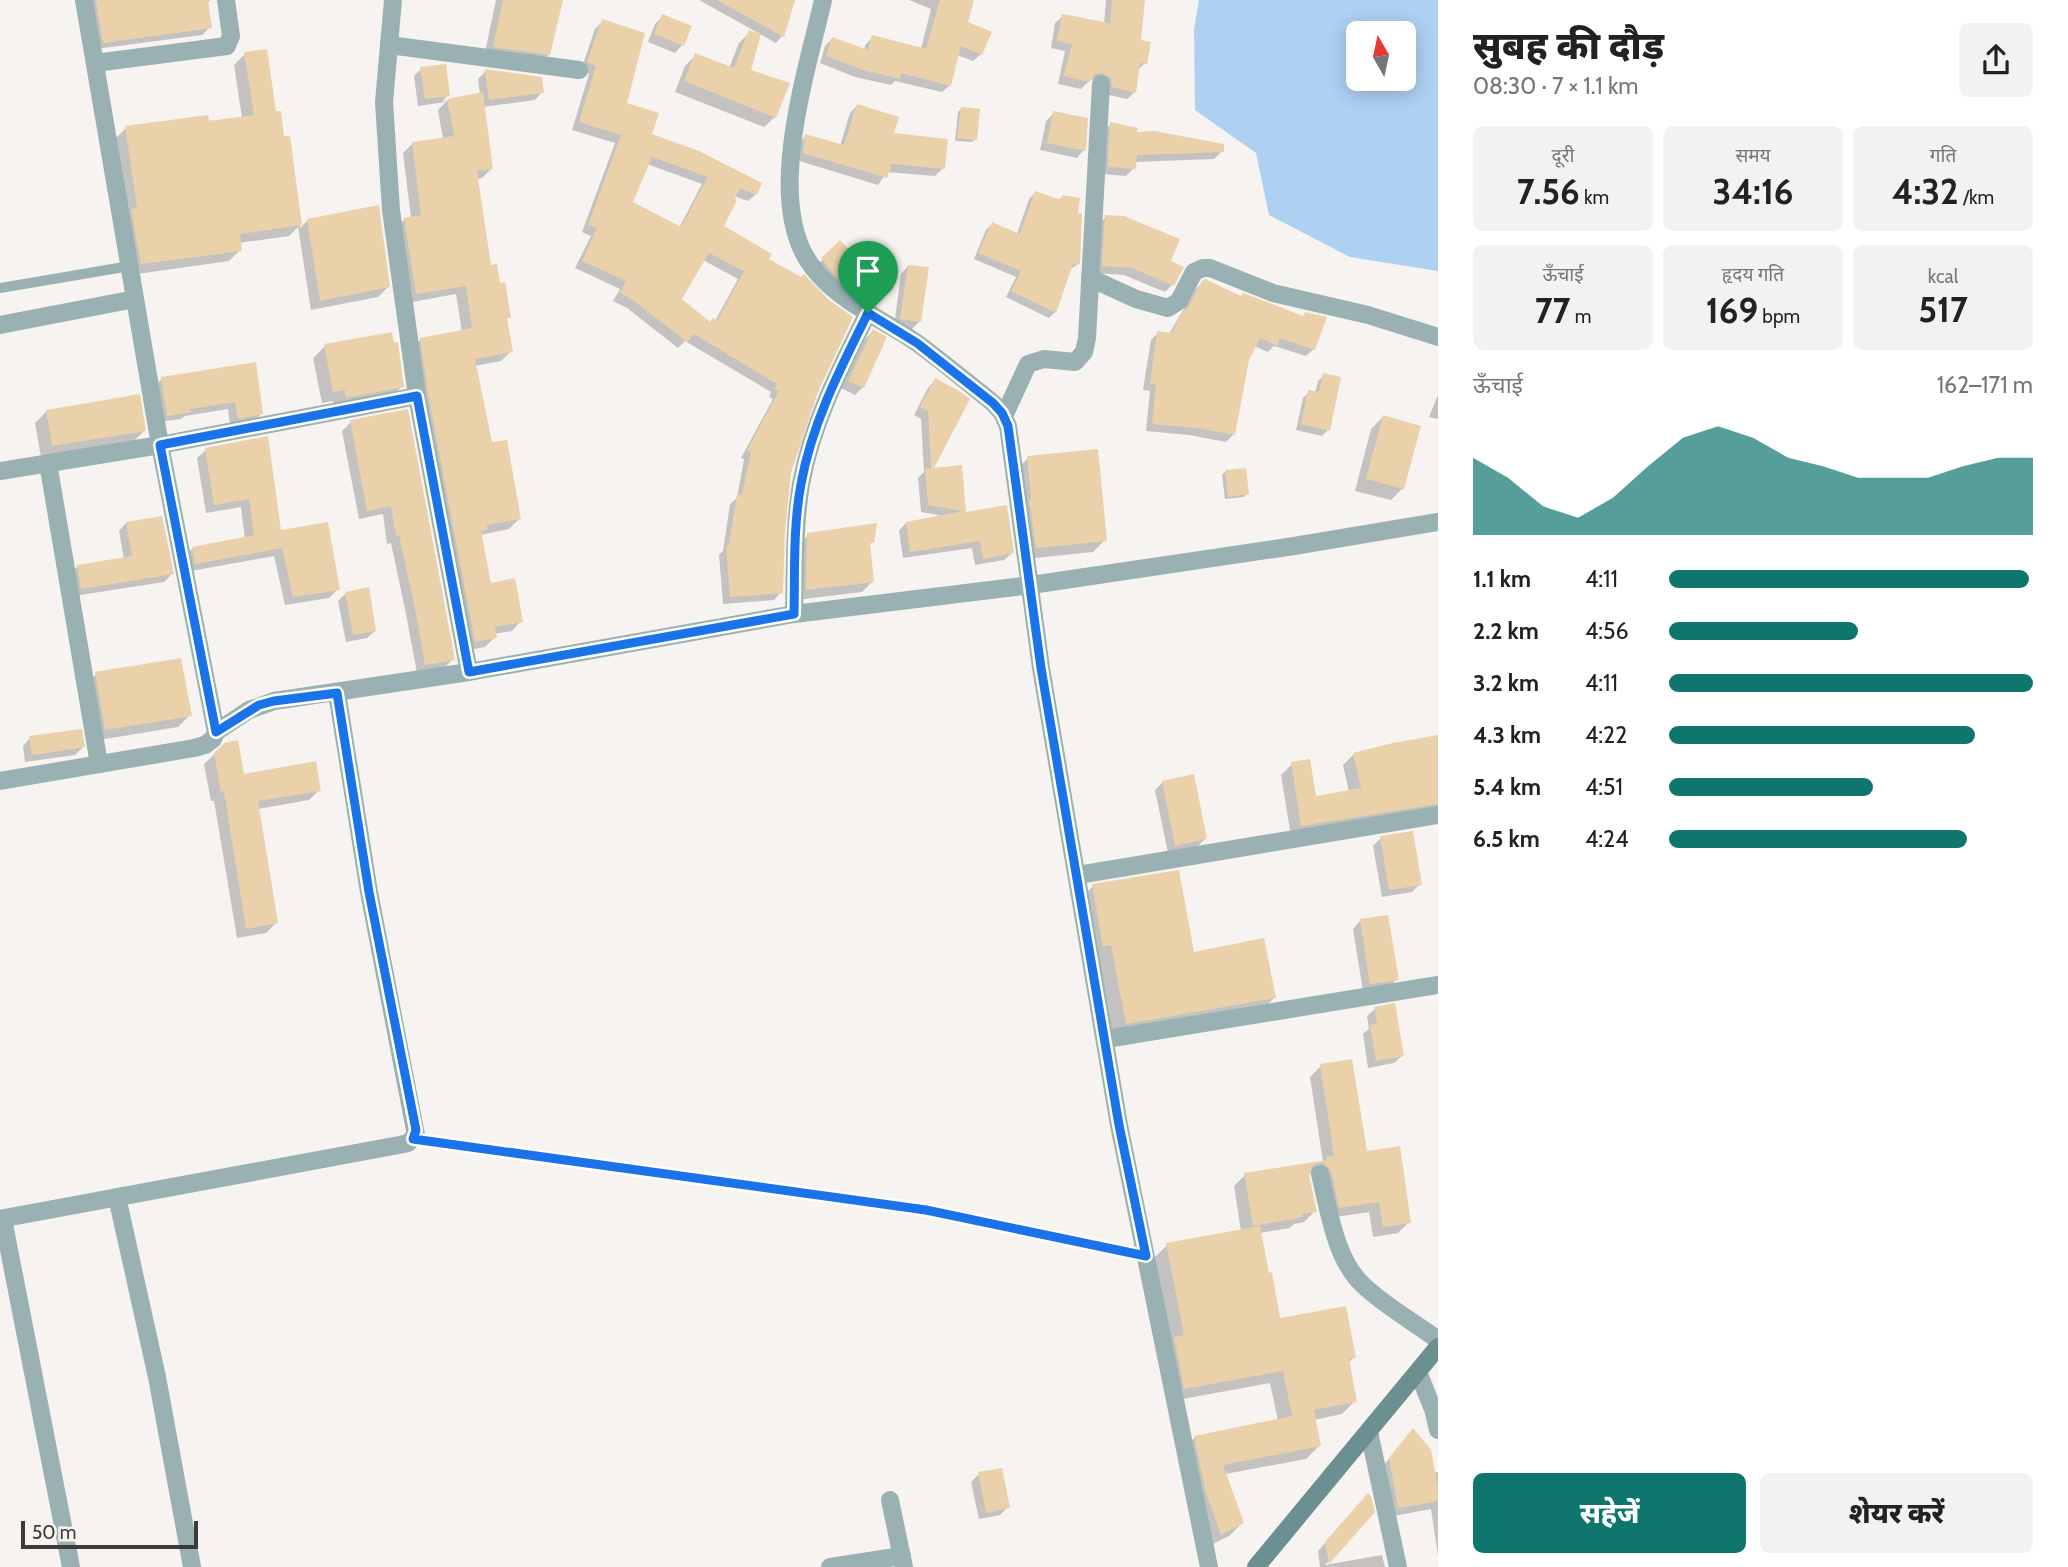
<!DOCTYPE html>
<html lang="hi">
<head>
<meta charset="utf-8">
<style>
	:root { --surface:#fff; --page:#f2f2f2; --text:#222; --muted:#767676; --accent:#0f766e }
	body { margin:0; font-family:Cabin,"Noto Sans Devanagari",sans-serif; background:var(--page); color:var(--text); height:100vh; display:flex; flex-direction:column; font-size:26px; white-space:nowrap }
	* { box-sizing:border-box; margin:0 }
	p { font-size:23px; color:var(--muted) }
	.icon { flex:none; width:38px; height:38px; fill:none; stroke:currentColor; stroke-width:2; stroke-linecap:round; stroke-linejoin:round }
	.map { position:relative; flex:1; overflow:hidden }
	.side { display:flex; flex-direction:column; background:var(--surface); width:630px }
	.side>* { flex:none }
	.needle { width:46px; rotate:351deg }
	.fabs { position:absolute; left:1346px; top:21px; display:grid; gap:14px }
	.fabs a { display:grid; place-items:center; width:70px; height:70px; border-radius:10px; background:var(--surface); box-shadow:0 4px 18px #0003; font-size:35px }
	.scale { position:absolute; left:21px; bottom:18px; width:177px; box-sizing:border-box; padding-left:7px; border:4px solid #3d3b3a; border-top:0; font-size:19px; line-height:24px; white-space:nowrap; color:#3d3b3a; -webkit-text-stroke:5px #f6f3f0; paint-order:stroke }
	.pin { position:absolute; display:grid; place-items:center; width:60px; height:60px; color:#fff; margin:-72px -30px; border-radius:50% 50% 50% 0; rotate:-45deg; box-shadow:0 0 7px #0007 }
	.pin .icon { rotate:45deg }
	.round { display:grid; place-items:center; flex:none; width:74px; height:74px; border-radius:10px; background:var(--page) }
	.summary { display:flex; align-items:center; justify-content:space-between; height:119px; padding:0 35px }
	h1 { font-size:38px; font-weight:800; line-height:52px }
	.metrics { display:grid; grid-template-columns:repeat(3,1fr); gap:10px; height:119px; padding:7px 35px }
	.metrics div { display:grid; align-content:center; border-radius:10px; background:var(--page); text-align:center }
	.metrics b { font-size:35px; font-weight:800 }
	.metrics small { font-size:19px; font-weight:400 }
	.metrics p { font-size:19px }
	.chart { height:196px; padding:14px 35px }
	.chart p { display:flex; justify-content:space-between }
	.chart svg { width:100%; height:126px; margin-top:7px; fill:var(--accent); opacity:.7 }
	.cta { display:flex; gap:14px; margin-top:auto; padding:14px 35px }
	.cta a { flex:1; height:80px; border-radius:10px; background:var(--accent); color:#fff; font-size:28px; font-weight:800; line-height:80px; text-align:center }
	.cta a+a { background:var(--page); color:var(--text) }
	ul { padding:0 35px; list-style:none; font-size:23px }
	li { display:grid; grid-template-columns:112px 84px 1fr; align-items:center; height:52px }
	li i { height:18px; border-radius:9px; background:var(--accent) }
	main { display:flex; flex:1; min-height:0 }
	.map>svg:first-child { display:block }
	.water { fill:#aed0f1; fill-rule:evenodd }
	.shadow { fill:#0003; fill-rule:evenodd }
	.building { fill:#ead1aa; fill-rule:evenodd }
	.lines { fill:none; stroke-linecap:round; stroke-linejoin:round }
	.lane { stroke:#99b1b2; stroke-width:10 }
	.street { stroke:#99b1b2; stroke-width:18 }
	.secondary { stroke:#6c9092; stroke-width:18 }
	.route-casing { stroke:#fff; stroke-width:14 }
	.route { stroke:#1a73e8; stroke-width:9 }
</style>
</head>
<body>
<main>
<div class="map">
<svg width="1438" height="1567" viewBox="0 0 1438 1567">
	<rect width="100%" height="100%" fill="#f6f3f0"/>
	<path class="water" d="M1199 0H1438V271L1350 257 1269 215 1256 153 1195 110 1194 29ZM1358 33H1404V79H1358Z"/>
	<g class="shadow">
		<polygon points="88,0 210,0 207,4 210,27 202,35 96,49"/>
		<polygon points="496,0 561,0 549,54 539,64 484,57"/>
		<polygon points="699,0 782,0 782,36 776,43"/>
		<polygon points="909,0 973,0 966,23 981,54 973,61 957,55 950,85 942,92 895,81 891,85 855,77 820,63 825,46 832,39 864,51 865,45 873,37 921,49 931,9"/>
		<polygon points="1106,0 1143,0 1139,42 1145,63 1137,71 1135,92 1127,99 1105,94 1094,79 1089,81 1081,89 1058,84 1065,51 1051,48 1055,23 1063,16 1104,24"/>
		<polygon points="663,16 682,45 675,53 648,42 655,24"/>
		<path d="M603 21 624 105 650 135 756 194 748 201 734 196 722 227 767 260 816 391 789 473 783 532 781 592 774 600 723 604 719 555 723 551 730 504 737 498 744 459 741 458 773 399 769 397 771 392 685 341 678 348 627 308 613 301 620 289 575 268 591 236 582 232 615 143 572 130 589 74 581 70 595 29ZM647 164 702 184 679 228 630 203ZM703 260 738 279 715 321 709 324 680 300Z"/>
		<polygon points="750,32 749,72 775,117 764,127 675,92 685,66 696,55 729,68 739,43"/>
		<polygon points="245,54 275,113 283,138 288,138 300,228 308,220 388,287 378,297 311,310 298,227 289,236 239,243 240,250 229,261 130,275 115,139 126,128 242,118 234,65"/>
		<polygon points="421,69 448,95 442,102 480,95 478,79 486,71 542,92 535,100 483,107 492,168 482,178 476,179 490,267 509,317 505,320 511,351 501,361 475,366 491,444 519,519 509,529 480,535 489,585 521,621 512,631 494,634 495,637 485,647 465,651 411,349 421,339 462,332 456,294 407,303 394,229 404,220 411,218 403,153 413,143 443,139 438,110 446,102 418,106 414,76"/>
		<polygon points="857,106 891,135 943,168 935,176 887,172 878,185 796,160 798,143 806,136 840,146 850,113"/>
		<polygon points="961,109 975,139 972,142 955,141 958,112"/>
		<polygon points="1054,113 1084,150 1077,158 1040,150 1046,121"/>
		<polygon points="1111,124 1135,134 1222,151 1214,159 1135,162 1134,168 1126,176 1101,174 1103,132"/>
		<polygon points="1035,193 1058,201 1062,197 1078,264 1069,270 1055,312 1049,318 1006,297 1016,277 974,259 986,230 992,224 1017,234 1029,199"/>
		<polygon points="1106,217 1169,262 1173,284 1165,292 1124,275 1095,273 1098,224"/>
		<polygon points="840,243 856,292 851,297 817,265"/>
		<polygon points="908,266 920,321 912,329 894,326 901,274"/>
		<polygon points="1203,282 1241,298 1302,317 1314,349 1306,356 1274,346 1268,352 1254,346 1247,359 1234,434 1226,442 1189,435 1146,431 1150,391 1143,390 1151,340 1158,333 1169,334 1195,290"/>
		<polygon points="873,331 863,387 855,395 841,388 865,339"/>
		<polygon points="325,346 402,386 390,398 334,409 333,401 322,403 313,358"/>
		<polygon points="254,364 262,413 254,421 230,425 228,409 185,416 181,419 159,422 154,387 162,379"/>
		<polygon points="1324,375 1328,430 1322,436 1296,430 1303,398 1309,392 1315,393 1318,381"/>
		<polygon points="935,380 931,470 960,467 964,514 1012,553 1004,560 975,565 972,548 903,558 899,531 906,523 943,516 921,512 918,478 924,472 921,419 914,415 928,388"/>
		<polygon points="1438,395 1438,419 1429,417"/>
		<polygon points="47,411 144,431 132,443 41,457 35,423"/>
		<polygon points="407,411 453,659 444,668 417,673 406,614 391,543 387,544 383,514 359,519 342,431 351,422"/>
		<polygon points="1383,417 1403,488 1391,500 1355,491 1371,429"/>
		<polygon points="206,450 280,532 338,589 329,598 285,605 274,556 186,572 184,558 192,549 245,539 241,507 206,513 197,458"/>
		<polygon points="1028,458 1105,540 1093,552 1025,559 1016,470"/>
		<polygon points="1225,472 1247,494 1244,497 1225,499 1222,475"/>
		<polygon points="126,523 172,574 164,582 74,596 70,574 78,566 124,559 119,531"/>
		<polygon points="808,535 872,542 868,546 873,581 862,592 796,600 797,546"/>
		<polygon points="346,593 375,631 367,638 346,642 338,601"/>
		<polygon points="96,674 190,715 178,727 93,741 84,686"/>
		<polygon points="1438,737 1438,812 1291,836 1281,775 1292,764 1315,798 1349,792 1343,765 1354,754 1393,744"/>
		<polygon points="30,738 83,747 75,755 25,762 23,746"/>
		<polygon points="224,745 243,776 319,790 309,800 258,809 276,923 266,933 237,938 214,801 211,801 204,764"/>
		<polygon points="1163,782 1205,839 1197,847 1168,853 1155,790"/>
		<polygon points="1381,838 1420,884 1412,892 1382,897 1373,846"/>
		<polygon points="1093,886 1193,954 1274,998 1260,1012 1113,1037 1079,900"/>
		<polygon points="1360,921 1397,979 1389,987 1363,991 1353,929"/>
		<polygon points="1375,1009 1402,1056 1394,1063 1368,1068 1363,1034 1369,1029 1367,1016"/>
		<polygon points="1321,1066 1366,1153 1409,1222 1398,1233 1373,1237 1369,1212 1329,1218 1313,1174 1308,1173 1315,1211 1304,1222 1294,1224 1290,1228 1260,1233 1279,1320 1354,1357 1348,1364 1355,1401 1342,1414 1314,1420 1319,1446 1306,1459 1225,1474 1242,1523 1229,1536 1207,1547 1182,1450 1195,1437 1278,1421 1270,1383 1172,1401 1154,1258 1167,1245 1241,1231 1234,1186 1245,1175 1323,1162 1310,1077"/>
		<polygon points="1404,1440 1433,1473 1438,1472 1438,1556 1431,1509 1389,1517 1380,1470"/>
		<polygon points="979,1474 1008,1507 1000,1515 979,1519 971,1482"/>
		<polygon points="1360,1503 1373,1512 1325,1565 1382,1555 1385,1567 1320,1567 1318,1551"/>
	</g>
	<g class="building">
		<polygon points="96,0 208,0 212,28 103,43"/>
		<polygon points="503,0 563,0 550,55 493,47"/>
		<polygon points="717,0 795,0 784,37"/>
		<polygon points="940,0 974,0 968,22 992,32 982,55 961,46 951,86 901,73 900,79 863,70 826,56 832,37 868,50 872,35 926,49"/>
		<polygon points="1112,0 1145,0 1141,40 1151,42 1147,64 1140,63 1136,93 1112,87 1111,78 1102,73 1095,74 1090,82 1064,76 1072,44 1057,41 1062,14 1110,23"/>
		<polygon points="662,14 692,26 684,46 654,34"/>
		<path d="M602 19 645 33 627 103 659 113 652 134 699 151 762 183 757 195 740 188 735 199 737 200 724 226 772 254 769 259 801 277 804 274 829 300 853 317 818 392 791 473 785 532 783 593 730 597 726 546 729 545 737 494 742 495 751 452 747 450 779 391 775 389 777 384 694 334 687 342 634 301 620 293 626 281 582 261 597 228 588 225 621 135 579 122 596 66 587 62ZM652 157 708 177 681 227 633 202ZM709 253 744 271 717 321 713 318 710 322 682 299Z"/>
		<polygon points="749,30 761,34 751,70 790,83 776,118 684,81 695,53 734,68"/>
		<polygon points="267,49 276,111 281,111 284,136 290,136 302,225 240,234 242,251 141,264 131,209 137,208 125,126 208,115 209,121 254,115 244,52"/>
		<polygon points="446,64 450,96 425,99 420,67"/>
		<polygon points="485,69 542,77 544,93 489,100"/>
		<polygon points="483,92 493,169 477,171 491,265 497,264 500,283 505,282 511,318 507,318 513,352 475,359 492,442 507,440 521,519 487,525 488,530 481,531 491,583 515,578 523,622 495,627 497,638 475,642 428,394 420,338 472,328 466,286 416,294 404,218 421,215 412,142 454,136 447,99"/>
		<polygon points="857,104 899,117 894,133 948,139 945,169 892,164 887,178 803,153 805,134 844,145"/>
		<polygon points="961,107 980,109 977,140 957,138"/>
		<polygon points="1053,111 1088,118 1086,151 1047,143"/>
		<polygon points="1110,122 1138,128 1137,132 1155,131 1224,144 1224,152 1137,155 1136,169 1108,167"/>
		<polygon points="1035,191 1061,200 1062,195 1080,198 1078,213 1082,214 1080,264 1073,264 1056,313 1011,291 1021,271 978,253 992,222 1020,234"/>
		<polygon points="379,205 390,287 320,301 307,219"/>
		<polygon points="1105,215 1124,216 1180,239 1171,261 1184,267 1174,286 1132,268 1102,266"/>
		<polygon points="840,240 858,259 861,256 877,269 858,293 833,273 821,258"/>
		<polygon points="908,265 929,267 921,322 900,319"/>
		<polygon points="1205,279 1241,296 1243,293 1303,316 1305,312 1327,317 1315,350 1280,338 1277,346 1260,338 1249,360 1235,435 1197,428 1152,424 1156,384 1150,383 1157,331 1172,333 1182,313 1189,306 1202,281"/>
		<polygon points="873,329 887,337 864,388 848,381"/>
		<polygon points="392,332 394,343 398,342 404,387 346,398 345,390 333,392 324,344"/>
		<polygon points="256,362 263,414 238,419 235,402 190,409 191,412 167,416 161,377"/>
		<polygon points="1323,373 1341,377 1330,431 1301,424 1308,390 1319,392"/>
		<polygon points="935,378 959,391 970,399 934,468 962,465 966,512 1007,505 1014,553 983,559 980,541 910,552 906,522 963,511 928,505 925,469 931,468 928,411 920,407"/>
		<polygon points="140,394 146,431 52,446 46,410"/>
		<polygon points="408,409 455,660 425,665 414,604 399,535 396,536 391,506 367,511 350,420"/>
		<polygon points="1383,415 1421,426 1404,489 1366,479"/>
		<polygon points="268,436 281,530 328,522 340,590 293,597 282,548 195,564 192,547 254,535 249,499 214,505 205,448"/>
		<polygon points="1098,449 1107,541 1036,548 1029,499 1031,498 1027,456"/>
		<polygon points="1246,468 1249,494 1228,497 1225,470"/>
		<polygon points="162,516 174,574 81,589 77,565 132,556 126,522"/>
		<polygon points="877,523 874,543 870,543 874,582 806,590 807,533"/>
		<polygon points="369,587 376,631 353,635 345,592"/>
		<polygon points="181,658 192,716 105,730 95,672"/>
		<polygon points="82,729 85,747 32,755 29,736"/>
		<polygon points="1438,735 1438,804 1301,826 1291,762 1310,759 1316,796 1361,788 1353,753 1393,743"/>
		<polygon points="238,740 244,774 316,761 321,791 258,801 278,923 246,929 224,791 221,792 214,753 224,743"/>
		<polygon points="1194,774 1207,839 1175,846 1162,781"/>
		<polygon points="1413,831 1422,885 1389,890 1380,836"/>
		<polygon points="1179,870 1194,952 1264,938 1276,998 1126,1024 1111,945 1103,947 1092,884"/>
		<polygon points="1388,915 1399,980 1370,984 1360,919"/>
		<polygon points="1395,1003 1404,1056 1376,1061 1370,1025 1377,1024 1374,1007"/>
		<polygon points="1352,1059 1367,1151 1400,1146 1411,1223 1383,1227 1379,1202 1339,1208 1331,1171 1324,1163 1318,1163 1312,1166 1309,1176 1317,1212 1302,1214 1303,1217 1253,1226 1244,1173 1327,1160 1326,1157 1334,1156 1320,1064"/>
		<polygon points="1260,1226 1269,1273 1272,1272 1280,1318 1346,1306 1356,1358 1349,1359 1357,1402 1314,1410 1321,1446 1223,1465 1244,1523 1221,1535 1206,1493 1194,1436 1292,1416 1283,1371 1184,1389 1174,1337 1184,1335 1166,1243"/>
		<polygon points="1413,1428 1431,1450 1438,1488 1438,1501 1398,1508 1389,1458"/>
		<polygon points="1002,1468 1010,1508 986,1513 978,1472"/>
		<polygon points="1368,1493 1371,1496 1375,1512 1329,1564 1325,1542"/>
	</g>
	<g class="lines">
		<g class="lane">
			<polyline points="0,288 130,266"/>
			<polyline points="413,1139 926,1210 1146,1256"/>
		</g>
		<g class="street">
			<polyline points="84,0 160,445 216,732"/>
			<polyline points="393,0 384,102 391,210 417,396 469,672"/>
			<path d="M823 0C807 72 762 206 814 269 841 303 883 319 917 343 943 362 968 383 993 403L1002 413 1008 426 1041 668 1119 1125 1209 1567"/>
			<polyline points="389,45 579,70"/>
			<polyline points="95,63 227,46 231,36 226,0"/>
			<polyline points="1090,278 1136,299 1168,308 1179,301 1194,272 1203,268 1210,268 1273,293 1368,315 1438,337"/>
			<polyline points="0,325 135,299"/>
			<polyline points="1004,416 1028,364 1044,359 1075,362 1084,352 1087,338 1101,84"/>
			<polyline points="48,463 99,764"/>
			<polyline points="0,471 160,445 417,396"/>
			<path d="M794 614C795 571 794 526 801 484 812 423 841 367 868 313"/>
			<polyline points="0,781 194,748 205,745 213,739 216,732 249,710 274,701 469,672 794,614 1031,585 1294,546 1438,522"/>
			<polyline points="1078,875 1438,815"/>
			<polyline points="1106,1039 1438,985"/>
			<path d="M1320 1174C1329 1210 1335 1259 1363 1285 1385 1306 1414 1322 1438 1340"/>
			<polyline points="117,1197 157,1377 192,1567"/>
			<polyline points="0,1219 399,1145 408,1143 416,1135 369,892 337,693"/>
			<polyline points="3,1219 71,1567"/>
			<polyline points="1418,1372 1433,1409 1438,1430"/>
			<polyline points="1369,1432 1398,1567"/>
			<polyline points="890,1500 904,1567"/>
			<polyline points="830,1567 902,1556"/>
		</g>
		<polyline class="secondary" points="1256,1567 1438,1347"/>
	</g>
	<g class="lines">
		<g class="route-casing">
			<path id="route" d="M868 313 917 343 993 403 1002 413 1008 426 1041 668 1119 1125 1146 1256 926 1210 413 1139 416 1130 369 892 337 693 274 701 259 705 216 732 160 445 417 396 469 672 794 614C795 571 793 526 801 484 812 423 841 367 868 313Z"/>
		</g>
		<use href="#route" class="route"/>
	</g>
</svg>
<div class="fabs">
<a><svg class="needle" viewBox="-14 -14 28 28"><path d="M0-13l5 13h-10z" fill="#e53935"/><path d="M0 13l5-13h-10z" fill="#767676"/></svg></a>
</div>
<div class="scale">50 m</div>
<div class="pin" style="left:868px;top:313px;background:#1e9e55"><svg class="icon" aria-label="arrive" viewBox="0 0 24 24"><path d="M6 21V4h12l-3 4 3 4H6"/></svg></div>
</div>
<section class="side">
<div class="summary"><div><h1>सुबह की दौड़</h1><p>08:30 · 7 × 1.1 km</p></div><a class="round"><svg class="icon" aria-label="share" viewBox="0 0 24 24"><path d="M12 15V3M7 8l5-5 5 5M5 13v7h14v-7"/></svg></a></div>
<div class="metrics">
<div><p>दूरी</p><b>7.56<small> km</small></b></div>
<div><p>समय</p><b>34:16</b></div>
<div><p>गति</p><b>4:32<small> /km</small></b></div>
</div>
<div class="metrics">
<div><p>ऊँचाई</p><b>77<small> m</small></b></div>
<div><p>हृदय गति</p><b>169<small> bpm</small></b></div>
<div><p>kcal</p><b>517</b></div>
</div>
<div class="chart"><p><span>ऊँचाई</span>162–171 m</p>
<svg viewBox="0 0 160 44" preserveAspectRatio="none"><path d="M0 44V17L10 24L20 34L30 38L40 31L50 20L60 10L70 6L80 10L90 17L100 20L110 24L120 24L130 24L140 20L150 17L160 17V44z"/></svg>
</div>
<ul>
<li><b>1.1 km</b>4:11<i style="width:99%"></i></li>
<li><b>2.2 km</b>4:56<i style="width:52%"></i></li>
<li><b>3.2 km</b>4:11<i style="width:100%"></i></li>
<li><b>4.3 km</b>4:22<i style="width:84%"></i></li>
<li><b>5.4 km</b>4:51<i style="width:56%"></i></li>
<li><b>6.5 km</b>4:24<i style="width:82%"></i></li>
</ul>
<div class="cta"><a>सहेजें</a><a>शेयर करें</a></div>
</section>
</main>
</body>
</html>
